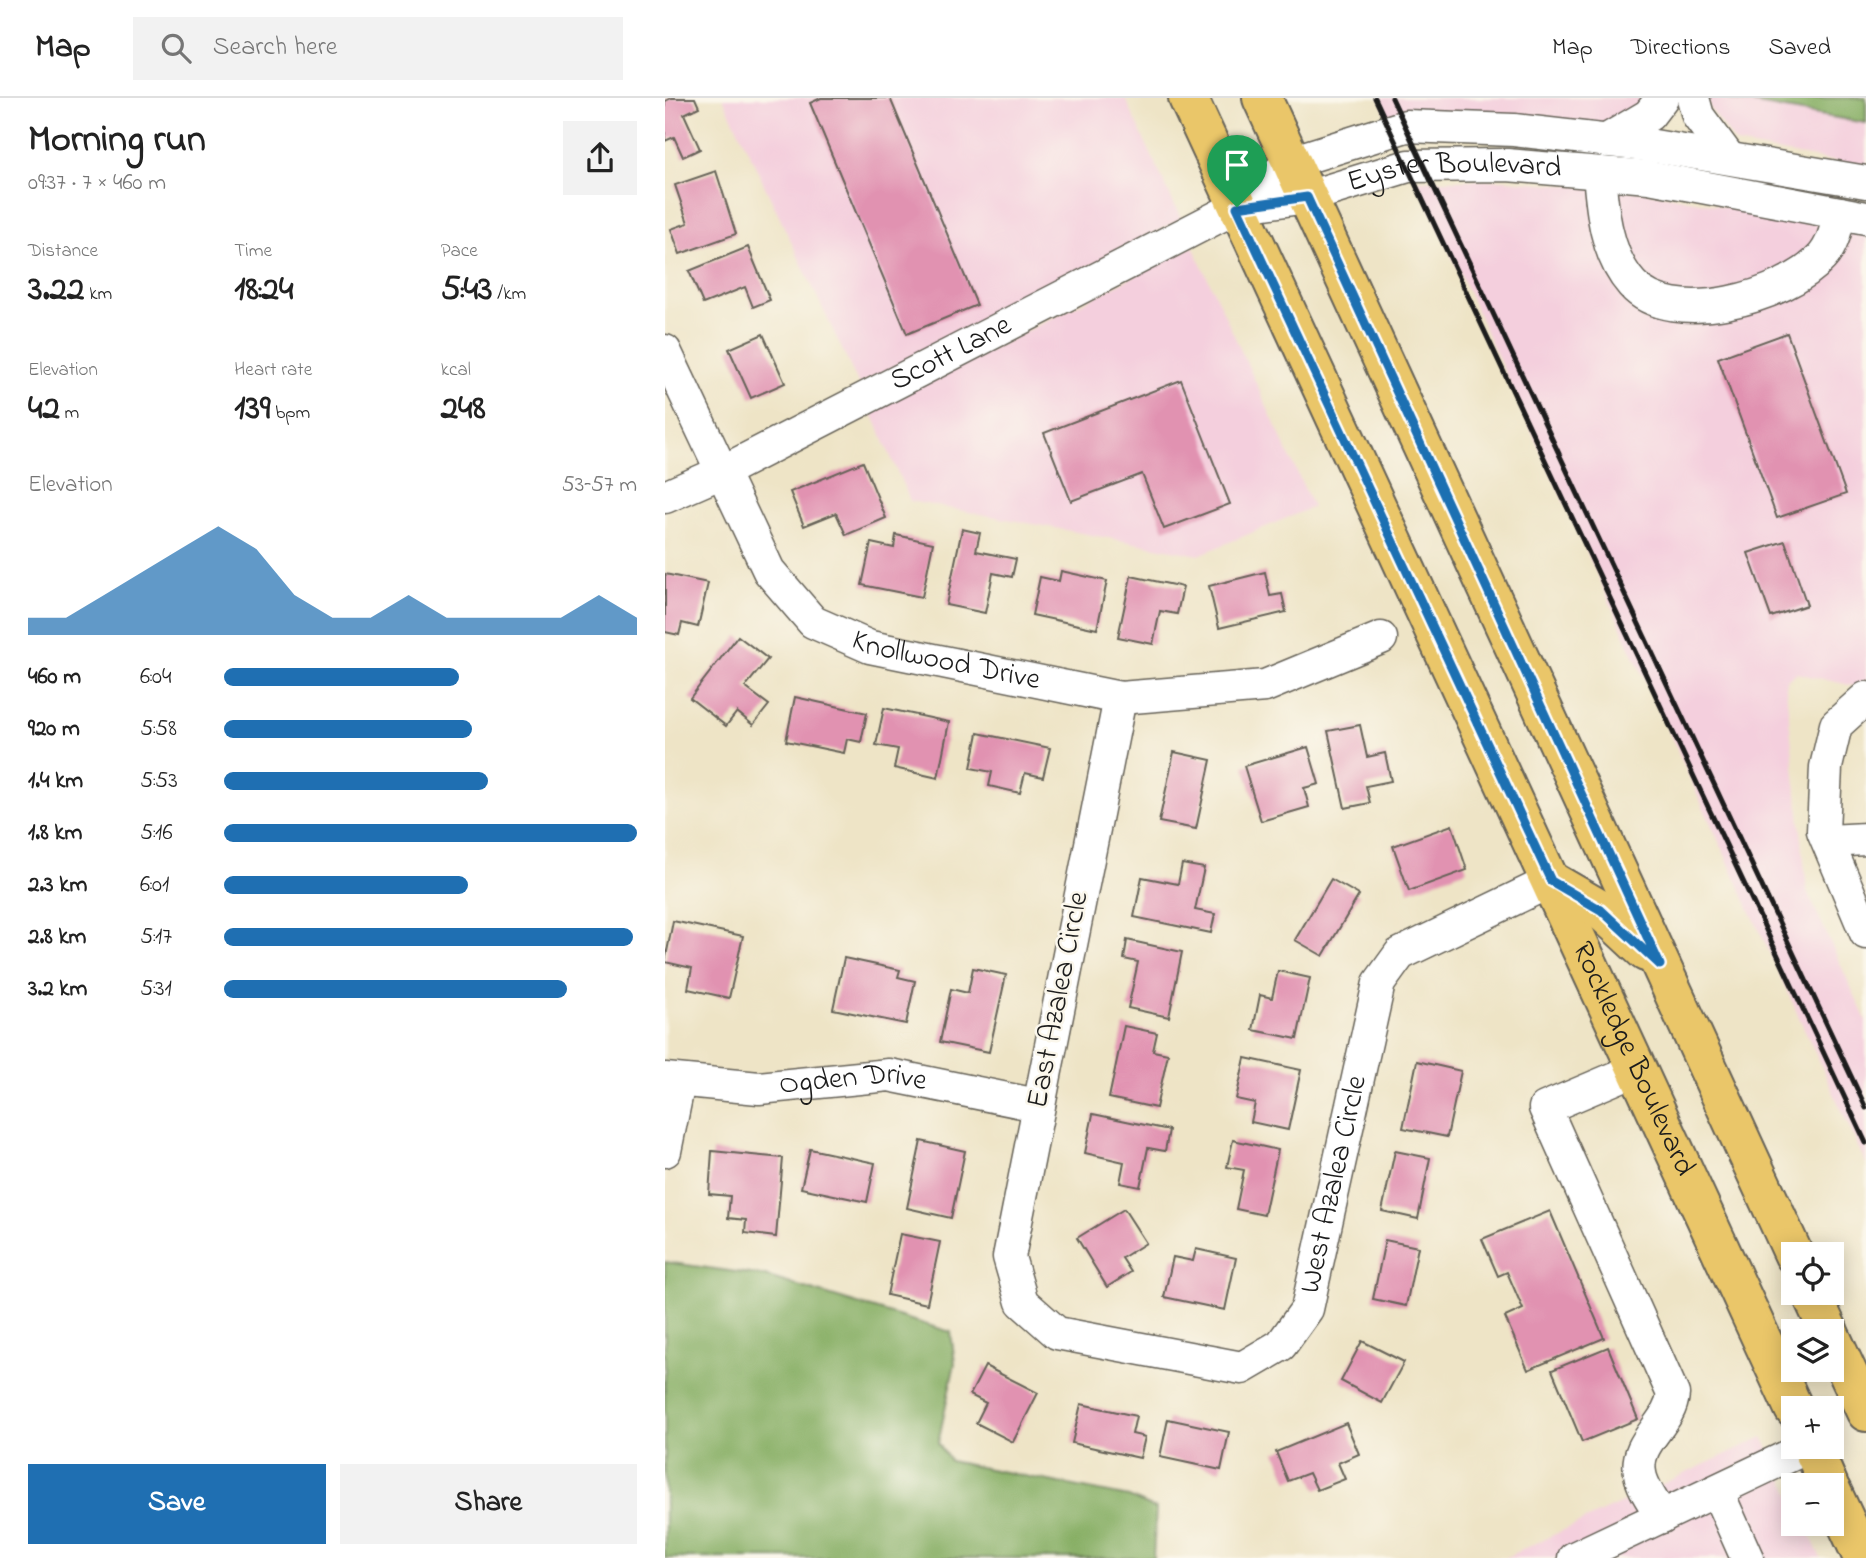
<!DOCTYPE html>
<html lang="en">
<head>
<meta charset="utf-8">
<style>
	:root { --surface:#fff; --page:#f2f2f2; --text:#222; --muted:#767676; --line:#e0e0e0; --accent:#1f6fb2 }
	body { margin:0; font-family:"Indie Flower",sans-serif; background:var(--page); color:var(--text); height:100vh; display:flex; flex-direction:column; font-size:26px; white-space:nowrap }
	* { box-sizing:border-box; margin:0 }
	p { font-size:23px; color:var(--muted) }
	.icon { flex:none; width:38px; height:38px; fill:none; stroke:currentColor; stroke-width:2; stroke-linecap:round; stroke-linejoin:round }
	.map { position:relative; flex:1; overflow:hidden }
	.sheet { display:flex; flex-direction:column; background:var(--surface); width:665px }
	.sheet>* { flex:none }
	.buttons { position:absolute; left:1116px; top:1144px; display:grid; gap:14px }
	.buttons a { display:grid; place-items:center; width:63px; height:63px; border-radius:0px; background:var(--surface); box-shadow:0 4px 18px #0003; font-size:35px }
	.pin { position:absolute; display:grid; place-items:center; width:60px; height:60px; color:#fff; margin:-72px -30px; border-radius:50% 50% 50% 0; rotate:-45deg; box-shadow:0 0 7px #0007 }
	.pin .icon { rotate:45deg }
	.round { display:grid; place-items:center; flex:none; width:74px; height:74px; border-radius:0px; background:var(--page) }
	.overview { display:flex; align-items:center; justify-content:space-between; height:119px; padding:0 28px }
	h1 { font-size:38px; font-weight:700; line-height:52px }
	.stats { display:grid; grid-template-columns:repeat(3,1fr); gap:10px; height:119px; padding:7px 28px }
	.stats div { display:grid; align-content:center }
	.stats b { font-size:35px; font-weight:700 }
	.stats small { font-size:19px; font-weight:400 }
	.stats p { font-size:19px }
	.chart { height:196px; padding:14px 28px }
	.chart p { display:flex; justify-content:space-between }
	.chart svg { width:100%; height:126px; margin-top:7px; fill:var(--accent); opacity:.7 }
	.button { display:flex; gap:14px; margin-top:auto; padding:14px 28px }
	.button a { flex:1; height:80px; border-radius:0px; background:var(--accent); color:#fff; font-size:28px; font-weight:700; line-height:80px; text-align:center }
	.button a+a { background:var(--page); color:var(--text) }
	ul { padding:0 28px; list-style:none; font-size:23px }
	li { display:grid; grid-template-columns:112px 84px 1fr; align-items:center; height:52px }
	li i { height:18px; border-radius:9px; background:var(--accent) }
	header { display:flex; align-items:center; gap:42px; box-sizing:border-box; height:98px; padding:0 35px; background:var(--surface); border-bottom:2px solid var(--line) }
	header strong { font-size:33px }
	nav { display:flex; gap:38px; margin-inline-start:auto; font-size:24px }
	.search { width:490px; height:63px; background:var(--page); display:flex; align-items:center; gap:18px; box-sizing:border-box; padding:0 24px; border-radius:0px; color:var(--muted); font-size:26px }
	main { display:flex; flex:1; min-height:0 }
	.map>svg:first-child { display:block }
	.built { fill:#f4cfdd }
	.forest { fill:#86ae64; stroke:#516540; stroke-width:2 }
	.building { fill:#e192b1 }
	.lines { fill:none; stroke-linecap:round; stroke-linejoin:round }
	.minor-casing { stroke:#666258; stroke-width:35 }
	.major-casing { stroke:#666258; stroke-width:42 }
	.minor { stroke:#fff; stroke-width:32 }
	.major { stroke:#eac669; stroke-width:38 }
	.rail { stroke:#1c1c1c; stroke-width:5 }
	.route-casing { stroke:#fff; stroke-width:14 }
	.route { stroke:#1f6fb2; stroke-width:9 }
	.labels { text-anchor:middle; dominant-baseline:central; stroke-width:5; stroke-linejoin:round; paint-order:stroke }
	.street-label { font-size:30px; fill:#1c1c1c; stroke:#fbf7ec }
</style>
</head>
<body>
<header>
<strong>Map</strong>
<div class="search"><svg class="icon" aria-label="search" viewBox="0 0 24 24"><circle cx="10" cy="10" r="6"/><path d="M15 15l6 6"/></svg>Search here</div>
<nav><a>Map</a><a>Directions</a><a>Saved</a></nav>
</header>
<main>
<section class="sheet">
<div class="overview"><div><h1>Morning run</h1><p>09:37 · 7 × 460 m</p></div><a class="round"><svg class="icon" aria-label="share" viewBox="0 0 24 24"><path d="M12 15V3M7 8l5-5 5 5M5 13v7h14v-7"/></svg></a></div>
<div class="stats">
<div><p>Distance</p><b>3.22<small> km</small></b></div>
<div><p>Time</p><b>18:24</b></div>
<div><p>Pace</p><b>5:43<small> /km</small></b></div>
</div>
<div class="stats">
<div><p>Elevation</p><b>42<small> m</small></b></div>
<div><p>Heart rate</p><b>139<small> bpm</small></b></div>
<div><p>kcal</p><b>248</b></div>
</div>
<div class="chart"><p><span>Elevation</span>53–57 m</p>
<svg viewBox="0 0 160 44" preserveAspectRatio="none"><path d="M0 44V38L10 38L20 30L30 22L40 14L50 6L60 14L70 30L80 38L90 38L100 30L110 38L120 38L130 38L140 38L150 30L160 38V44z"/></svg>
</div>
<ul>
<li><b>460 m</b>6:04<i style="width:57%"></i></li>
<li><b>920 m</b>5:58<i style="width:60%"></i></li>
<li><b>1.4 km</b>5:53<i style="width:64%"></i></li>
<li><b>1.8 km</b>5:16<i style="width:100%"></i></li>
<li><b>2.3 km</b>6:01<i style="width:59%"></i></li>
<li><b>2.8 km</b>5:17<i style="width:99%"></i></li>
<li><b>3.2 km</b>5:31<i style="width:83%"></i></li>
</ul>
<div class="button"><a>Save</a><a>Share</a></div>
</section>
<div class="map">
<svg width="1201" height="1460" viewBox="0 0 1201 1460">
	<rect width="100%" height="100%" fill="#fbf7ec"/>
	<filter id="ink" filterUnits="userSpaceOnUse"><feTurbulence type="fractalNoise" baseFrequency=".0143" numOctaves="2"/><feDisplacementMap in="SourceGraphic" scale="14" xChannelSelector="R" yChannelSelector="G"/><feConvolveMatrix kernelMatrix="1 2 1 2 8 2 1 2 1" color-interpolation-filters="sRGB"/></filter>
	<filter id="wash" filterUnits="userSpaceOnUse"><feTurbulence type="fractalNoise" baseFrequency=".00686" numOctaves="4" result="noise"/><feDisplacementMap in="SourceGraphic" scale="28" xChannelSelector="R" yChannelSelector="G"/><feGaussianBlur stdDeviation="1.57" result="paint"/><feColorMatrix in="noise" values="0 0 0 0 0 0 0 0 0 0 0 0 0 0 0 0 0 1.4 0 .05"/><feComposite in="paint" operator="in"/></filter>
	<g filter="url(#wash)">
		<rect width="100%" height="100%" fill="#eee4c6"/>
		<g class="built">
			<polygon points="58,0 460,0 516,121 194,287"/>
			<polygon points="714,0 981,0 976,6 938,28 722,18"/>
			<polygon points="1042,0 1063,0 1201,25 1201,69 1071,46 1045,10"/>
			<polygon points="752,82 841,82 981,94 1201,135 1201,582 1193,589 1131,575 1122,582 1121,590 1142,793 1201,922 1201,1066"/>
			<polygon points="528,148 648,409 534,457 245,403 206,313"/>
			<polygon points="1098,1339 1129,1403 1129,1426 1140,1426 1156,1460 839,1460"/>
		</g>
		<g class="forest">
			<polygon points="1063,0 1201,0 1201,25 1063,1"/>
			<polygon points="0,1164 100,1178 286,1234 290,1265 273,1345 285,1363 464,1399 491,1411 488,1460 0,1460"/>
		</g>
		<g id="blocks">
			<g class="building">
				<polygon points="6,0 30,0 34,9 19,16 35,51 18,59 9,39 0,43 0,3"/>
				<polygon points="156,0 225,0 312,207 242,236 145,5"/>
				<polygon points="51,73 71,136 15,156 6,131 23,125 10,87"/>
				<polygon points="83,149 105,202 88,209 80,189 38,206 24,173"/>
				<polygon points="1122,235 1181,396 1112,420 1053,260"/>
				<polygon points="98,236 120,285 86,300 64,251"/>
				<polygon points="516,282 565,406 499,431 477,376 406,403 379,335"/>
				<polygon points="198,364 221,420 181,437 171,415 139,428 125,394"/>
				<polygon points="297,431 315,435 311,453 351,461 347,479 328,475 320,515 281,507"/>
				<polygon points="231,437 268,445 257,499 197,487 206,445 229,450"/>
				<polygon points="1120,443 1142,507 1106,519 1083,455"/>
				<polygon points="396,473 442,483 432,531 367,517 375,479 394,483"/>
				<polygon points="600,474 605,498 617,496 621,514 554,530 544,488"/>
				<polygon points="0,476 43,485 33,529 17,525 14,537 0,534"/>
				<polygon points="466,478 518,489 512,516 495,513 488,546 453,539"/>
				<polygon points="73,538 103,561 80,589 104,607 88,627 72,614 61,628 25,600"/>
				<polygon points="130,599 202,615 196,644 182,641 179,655 121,643"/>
				<polygon points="219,610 284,624 273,680 229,670 233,651 211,647"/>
				<polygon points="695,627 702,659 720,655 726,683 701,688 705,705 680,710 663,633"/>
				<polygon points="313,635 385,650 378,679 360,675 355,695 324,688 327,674 306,670"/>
				<polygon points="643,649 654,686 639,690 644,709 596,723 579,668"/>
				<polygon points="509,654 546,662 531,731 494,724"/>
				<polygon points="787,727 802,772 744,793 728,748"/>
				<polygon points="517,766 539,770 530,812 550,816 546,835 469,819 477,779 513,786"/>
				<polygon points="666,781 694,797 658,858 630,842"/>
				<polygon points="8,823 78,838 64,900 23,891 27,870 0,864"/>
				<polygon points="462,842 517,854 504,919 463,910 473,864 459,861"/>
				<polygon points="179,860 235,872 233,879 250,883 241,926 168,911"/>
				<polygon points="308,870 341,877 324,954 275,944 286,891 303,895"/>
				<polygon points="613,873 645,880 632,941 588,932 595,897 607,900"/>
				<polygon points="459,928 492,935 488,953 503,956 491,1010 444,1000"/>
				<polygon points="580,960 636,972 623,1032 586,1024 590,1005 571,1001"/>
				<polygon points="752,963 796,973 782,1039 738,1030"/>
				<polygon points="428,1016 504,1032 500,1053 483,1050 475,1089 455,1085 459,1064 420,1055"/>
				<polygon points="568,1042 613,1052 599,1117 571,1111 579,1072 562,1069"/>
				<polygon points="256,1043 300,1053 286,1120 242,1110"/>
				<polygon points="145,1051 210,1065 202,1104 136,1090"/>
				<polygon points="47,1053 118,1060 111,1139 80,1135 81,1122 63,1120 65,1098 44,1096"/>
				<polygon points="730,1053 765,1060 753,1121 717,1113"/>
				<polygon points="459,1111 481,1145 457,1160 466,1174 442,1189 412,1140"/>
				<polygon points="885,1113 939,1240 863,1272 840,1219 858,1211 842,1174 833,1178 817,1141"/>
				<polygon points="235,1136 275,1144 262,1206 222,1197"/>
				<polygon points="720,1142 753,1149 741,1208 708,1201"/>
				<polygon points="531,1151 571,1160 560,1212 499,1199 508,1159 528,1163"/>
				<polygon points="697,1243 739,1264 717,1305 676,1283"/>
				<polygon points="943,1249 973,1321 917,1344 887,1272"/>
				<polygon points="320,1268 373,1295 348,1344 311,1325 321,1305 305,1297"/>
				<polygon points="416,1306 471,1318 467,1336 480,1339 475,1360 407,1345"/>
				<polygon points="503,1321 564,1334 556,1372 495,1359"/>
				<polygon points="681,1325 694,1356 673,1365 680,1381 652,1392 644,1375 623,1383 611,1354"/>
			</g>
		</g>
	</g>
	<g filter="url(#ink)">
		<use href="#blocks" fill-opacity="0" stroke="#666258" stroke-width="2"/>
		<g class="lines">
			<g class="minor-casing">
				<g id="minor">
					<polyline points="1028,0 1033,18 1064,60"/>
					<polyline points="940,43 984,17 997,0"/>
					<path d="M934 75C937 112 941 157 967 186 1006 231 1122 199 1157 159 1168 147 1171 130 1175 115"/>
					<path id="s1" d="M572 109 642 99 743 68 842 67 984 79 1201 120"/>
					<path id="s2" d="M0 253 104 473 148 524 205 549 455 600 600 588 716 540"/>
					<path id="s3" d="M0 399 57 374 572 109 626 64 741 28 849 32 989 48 1201 84"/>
					<path id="s4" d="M455 600 344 1159 357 1204 392 1235 577 1270 616 1247 642 1211 714 885 735 856 886 783"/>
					<polyline points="1201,600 1171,627 1161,669 1158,733 1201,835"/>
					<polyline points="1163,743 1201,741"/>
					<path d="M972 971 880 1010 1008 1296C1006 1326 969 1343 975 1375 977 1390 990 1406 997 1419"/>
					<path id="s5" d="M0 981 94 990 224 977 372 1007"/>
					<polyline points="0,1053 14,984"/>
					<polyline points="1052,1393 1082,1460"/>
					<polyline points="909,1460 1143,1349"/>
				</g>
			</g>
			<g class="major-casing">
				<g id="major">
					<path id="s6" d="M523 0 1129 1311"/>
					<polyline points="597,0 1129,1157"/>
					<polyline points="886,783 936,812 981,854"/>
					<polyline points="1146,1195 1164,1234"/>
					<polyline points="1167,1241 1201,1314"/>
					<polyline points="1147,1349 1164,1388"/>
					<polyline points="1167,1394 1198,1460"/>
				</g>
			</g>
			<use href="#minor" class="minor"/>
			<use href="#major" class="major"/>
			<g class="rail">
				<polyline points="710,0 1201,1045"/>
				<polyline points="727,0 1201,1010"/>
			</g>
		</g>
	</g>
	<g class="lines" filter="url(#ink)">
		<g class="route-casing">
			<polygon id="route" points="642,99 995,867 936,812 886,783 572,109"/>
		</g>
		<use href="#route" class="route"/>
	</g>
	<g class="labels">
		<g class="street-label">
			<text stroke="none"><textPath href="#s1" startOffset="222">Eyster Boulevard</textPath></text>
			<text stroke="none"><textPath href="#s3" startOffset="320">Scott Lane</textPath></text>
			<text stroke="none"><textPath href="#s2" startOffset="450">Knollwood Drive</textPath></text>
			<text transform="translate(394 902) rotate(-79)">East Azalea Circle</text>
			<text stroke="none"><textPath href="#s6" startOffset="1059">Rockledge Boulevard</textPath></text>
			<text stroke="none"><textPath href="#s5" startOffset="189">Ogden Drive</textPath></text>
			<text stroke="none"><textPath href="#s4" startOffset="1069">West Azalea Circle</textPath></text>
		</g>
	</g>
</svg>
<div class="buttons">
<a><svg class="icon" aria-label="locate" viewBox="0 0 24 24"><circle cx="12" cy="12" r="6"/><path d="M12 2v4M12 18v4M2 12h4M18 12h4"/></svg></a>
<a><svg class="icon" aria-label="layers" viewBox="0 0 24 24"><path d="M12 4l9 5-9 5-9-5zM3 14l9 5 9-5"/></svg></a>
<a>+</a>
<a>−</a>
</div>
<div class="pin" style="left:572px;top:109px;background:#1e9e55"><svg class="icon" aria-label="arrive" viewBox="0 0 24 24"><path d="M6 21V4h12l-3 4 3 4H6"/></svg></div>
</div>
</main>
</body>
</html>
